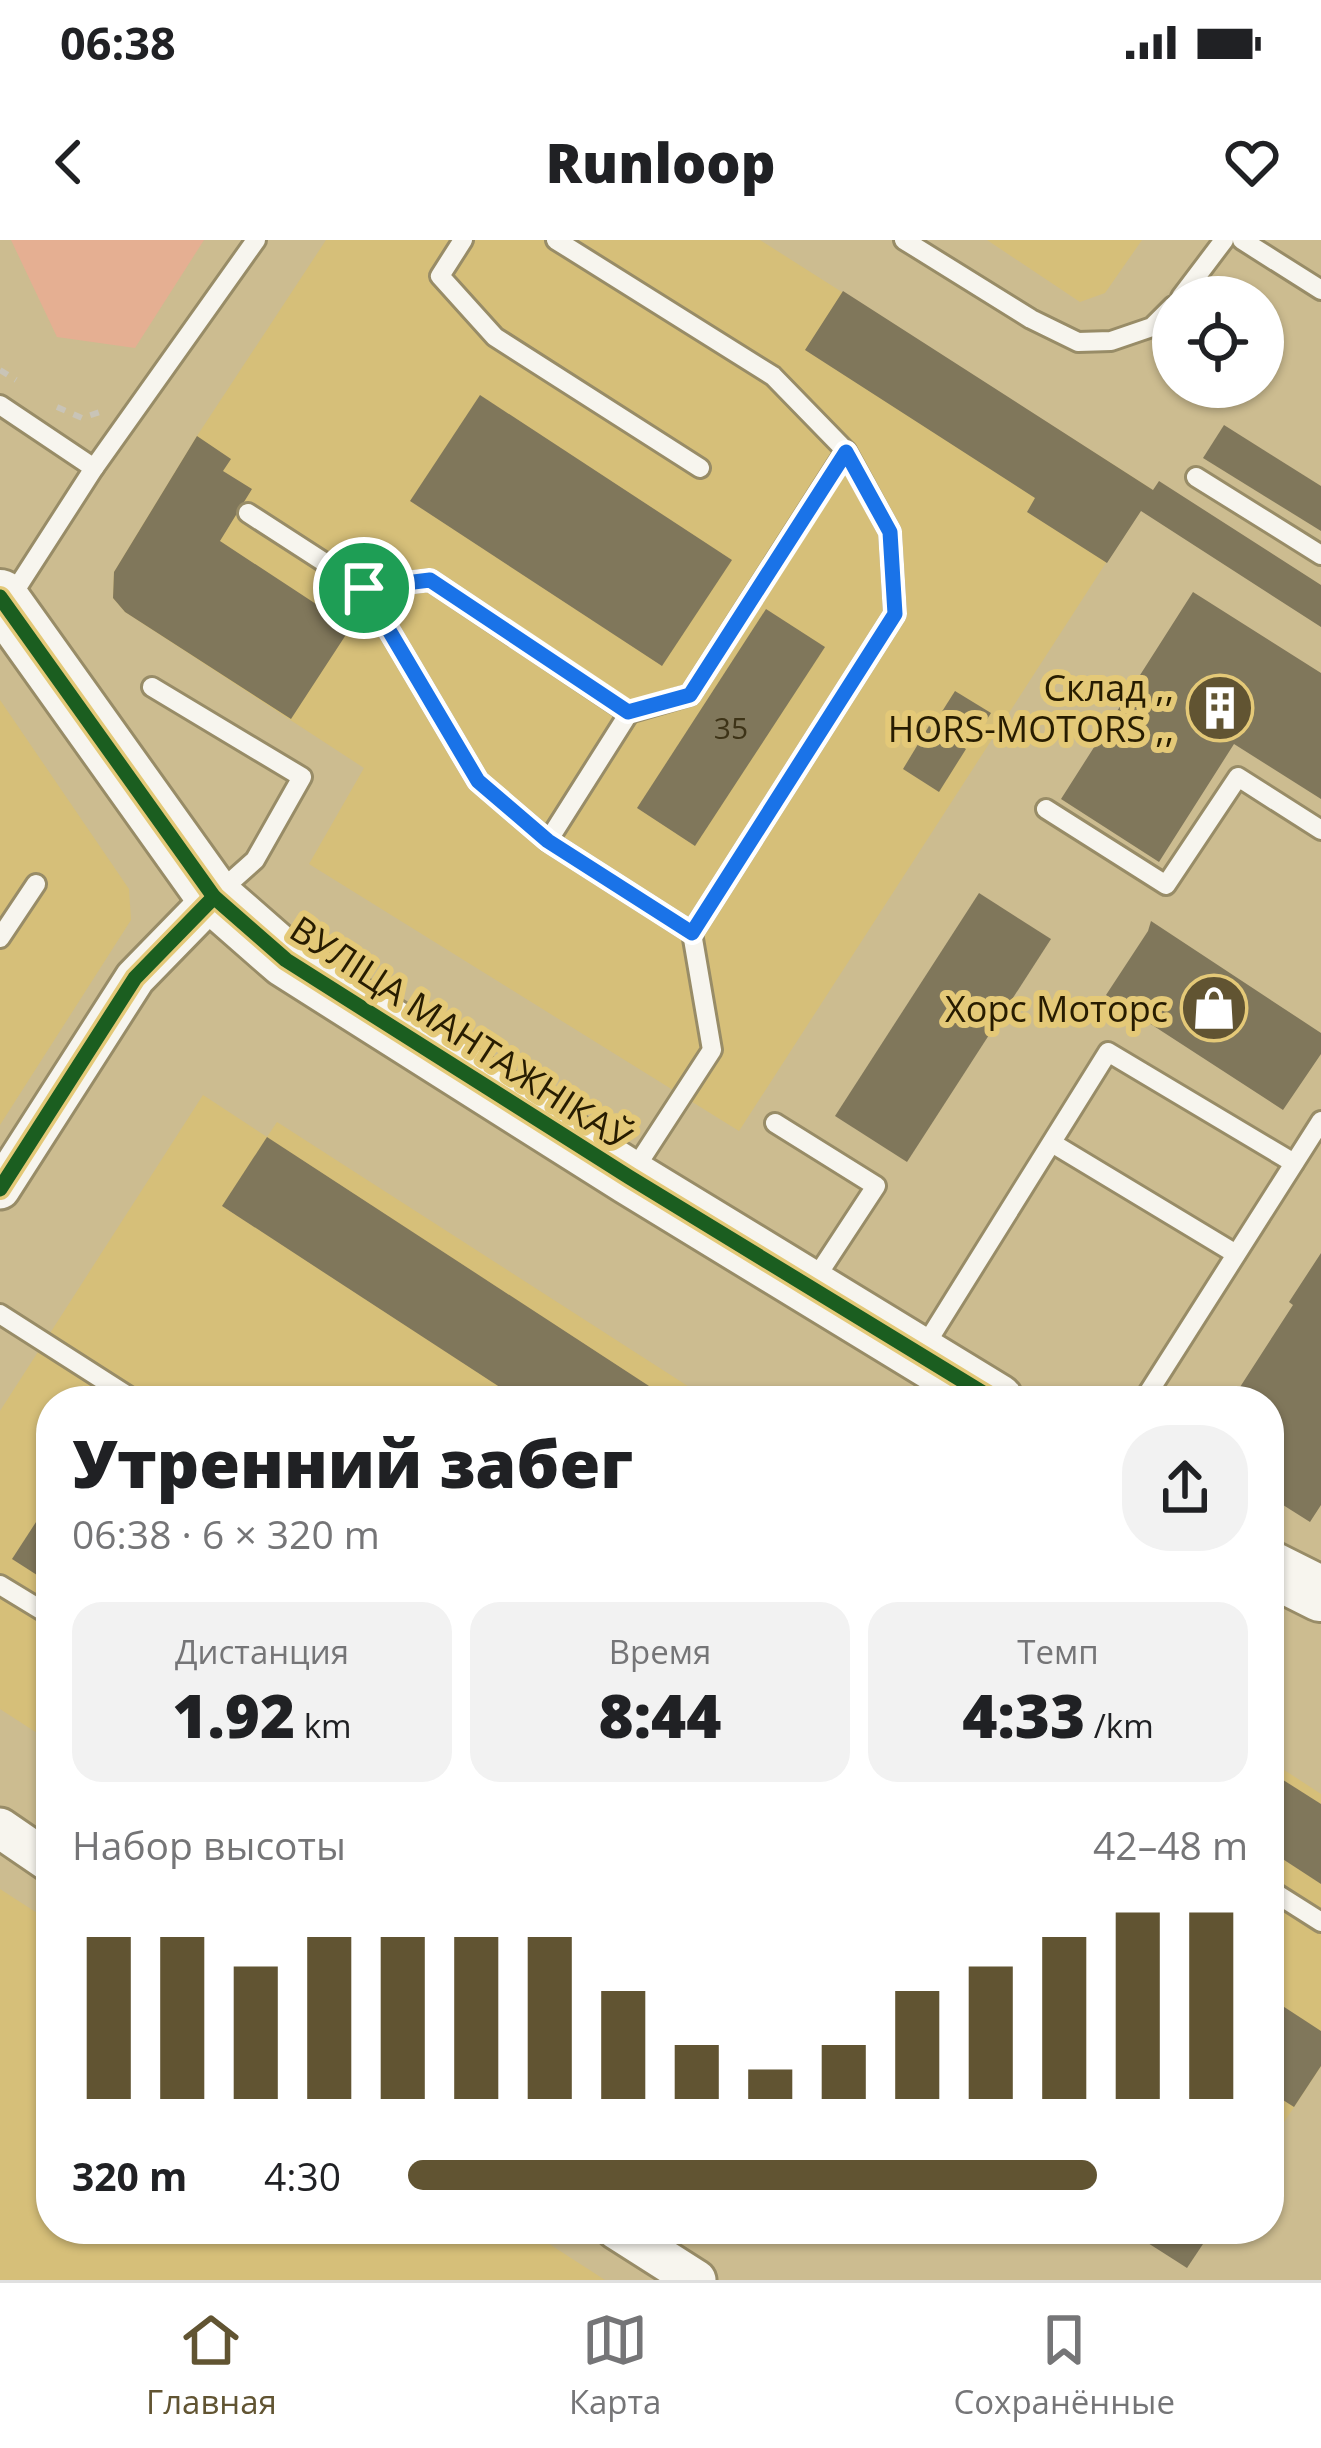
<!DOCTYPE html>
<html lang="ru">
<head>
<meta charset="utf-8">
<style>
	:root { --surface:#fff; --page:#f2f2f2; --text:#202124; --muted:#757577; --line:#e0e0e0; --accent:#615432 }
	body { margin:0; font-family:"Open Sans",sans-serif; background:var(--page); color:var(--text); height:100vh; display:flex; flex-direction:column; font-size:45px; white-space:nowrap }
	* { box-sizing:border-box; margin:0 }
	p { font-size:39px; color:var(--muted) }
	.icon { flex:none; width:66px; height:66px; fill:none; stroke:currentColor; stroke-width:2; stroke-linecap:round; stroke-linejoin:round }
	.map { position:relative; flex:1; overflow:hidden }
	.sheet { position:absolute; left:36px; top:1146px; width:1248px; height:858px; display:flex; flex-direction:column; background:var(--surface); border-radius:48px; box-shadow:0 3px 9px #0004 }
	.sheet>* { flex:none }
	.tools { position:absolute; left:1152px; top:36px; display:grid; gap:24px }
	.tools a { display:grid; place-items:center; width:132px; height:132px; border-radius:50%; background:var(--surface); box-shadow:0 3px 9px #0004; font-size:60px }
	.pin { position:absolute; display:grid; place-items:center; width:102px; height:102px; color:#fff; margin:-51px; border:6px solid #fff; border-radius:50%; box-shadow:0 3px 12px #0007 }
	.round { display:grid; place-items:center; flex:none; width:126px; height:126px; border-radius:48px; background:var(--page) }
	.overview { display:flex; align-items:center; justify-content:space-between; height:204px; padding:0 36px }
	h1 { font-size:66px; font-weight:800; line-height:90px }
	.metrics { display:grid; grid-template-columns:repeat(3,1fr); gap:18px; height:204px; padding:12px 36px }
	.metrics div { display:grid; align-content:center; border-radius:30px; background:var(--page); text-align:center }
	.metrics b { font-size:60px; font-weight:800 }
	.metrics small { font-size:33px; font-weight:400 }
	.metrics p { font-size:33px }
	.chart { height:336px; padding:24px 36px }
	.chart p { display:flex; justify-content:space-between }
	.chart svg { width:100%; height:216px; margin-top:12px; stroke:var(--accent); stroke-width:6 }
	ul { padding:0 36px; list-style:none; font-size:39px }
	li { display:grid; grid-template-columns:192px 144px 1fr; align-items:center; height:90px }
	li i { height:30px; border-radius:15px; background:var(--accent) }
	.status { display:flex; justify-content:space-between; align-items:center; height:84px; padding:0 60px; background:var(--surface); direction:ltr }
	.status svg { height:33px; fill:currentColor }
	header { display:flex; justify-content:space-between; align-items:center; height:156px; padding:0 36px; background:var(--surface); font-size:54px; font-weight:800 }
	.tab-bar { display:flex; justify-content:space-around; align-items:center; height:168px; border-top:3px solid var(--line); background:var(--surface); font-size:33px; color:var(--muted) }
	.tab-bar a { display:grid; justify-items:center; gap:6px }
	.tab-bar .selected { color:var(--accent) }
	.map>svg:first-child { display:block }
	.built { fill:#d6bf79 }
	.green { fill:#e5af92 }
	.building { fill:#80775b }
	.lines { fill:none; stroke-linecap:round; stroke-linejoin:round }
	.lane-casing { stroke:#988c67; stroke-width:24 }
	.street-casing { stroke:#988c67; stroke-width:45 }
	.secondary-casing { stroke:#988c67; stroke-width:60 }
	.path { stroke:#c9c4b7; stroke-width:6; stroke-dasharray:9 9; stroke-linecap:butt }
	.lane { stroke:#f7f5ee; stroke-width:18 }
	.street { stroke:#f7f5ee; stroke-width:39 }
	.secondary { stroke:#f7f5ee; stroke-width:54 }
	.cycleway-casing { stroke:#e4c978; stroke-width:22 }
	.cycleway { stroke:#1b5e20; stroke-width:15 }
	.route-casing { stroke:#fff; stroke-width:24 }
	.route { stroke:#1a73e8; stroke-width:15 }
	.labels { text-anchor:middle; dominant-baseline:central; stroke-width:12; stroke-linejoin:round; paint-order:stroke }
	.number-label { font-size:30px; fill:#3d3317 }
	.poi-label { font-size:36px; fill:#271c00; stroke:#e4c978; text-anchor:end }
	.street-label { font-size:36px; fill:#271c00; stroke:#e4c978 }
</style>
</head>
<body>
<div class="status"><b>06:38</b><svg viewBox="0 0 49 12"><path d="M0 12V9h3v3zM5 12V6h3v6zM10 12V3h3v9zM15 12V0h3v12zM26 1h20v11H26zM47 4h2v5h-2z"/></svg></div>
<header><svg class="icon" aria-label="back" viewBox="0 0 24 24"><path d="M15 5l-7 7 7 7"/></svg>Runloop<svg class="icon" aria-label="heart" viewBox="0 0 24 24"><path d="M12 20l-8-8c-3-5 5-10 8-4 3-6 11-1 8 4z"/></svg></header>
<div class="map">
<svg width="1321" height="2040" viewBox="0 0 1321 2040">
	<rect width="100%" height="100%" fill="#ccbc90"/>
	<g class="built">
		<polygon points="326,0 760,0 1153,250 739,891 309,624 364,528 125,372 113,358 114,332 197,196"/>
		<polygon points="987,0 1142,0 1105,53 1080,62"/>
		<polygon points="0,460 129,649 131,680 0,885"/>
		<polygon points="203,855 267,897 277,882 711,1161 51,1161 51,1502 0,1469 0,1171"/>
		<polygon points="1269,1520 1321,1554 1321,1826 1269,1905"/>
		<polygon points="0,1649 51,1682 51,1989 526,1989 605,2040 0,2040"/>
	</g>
	<polygon class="green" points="11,0 204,0 135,108 57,97"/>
	<g class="building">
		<polygon points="843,51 1153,250 1159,241 1321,345 1321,387 1141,271 1107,323 1027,272 1035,258 805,110"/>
		<polygon points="480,155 732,320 662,426 410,261"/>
		<polygon points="1224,185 1321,246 1321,291 1203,218"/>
		<polygon points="197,196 231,219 223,231 252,249 220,301 351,387 291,479 125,372 113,358 114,332"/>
		<polygon points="1193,352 1321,433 1321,559 1234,504 1159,622 1061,559"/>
		<polygon points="766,369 825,407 695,606 637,568"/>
		<polygon points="955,451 991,473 972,503 936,481"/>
		<polygon points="929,486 966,509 939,552 903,529"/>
		<polygon points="979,653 1051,699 907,922 835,876"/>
		<polygon points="1151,681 1321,793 1321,814 1283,870 1106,755 1148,691"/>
		<polygon points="267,897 672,1161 521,1161 222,966"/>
		<polygon points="1321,1013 1321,1265 1310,1282 1269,1256 1269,1161 1231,1161 1293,1065 1289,1062"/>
		<polygon points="51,1259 51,1344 12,1319"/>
		<polygon points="1269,1531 1321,1564 1321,1644 1269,1610"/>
		<polygon points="1269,1757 1321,1791 1321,1826 1294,1867 1269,1851"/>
		<polygon points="1126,1989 1213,1989 1187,2028"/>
	</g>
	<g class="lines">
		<g class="lane-casing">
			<g id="lane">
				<polyline points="463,0 440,36 495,97 700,228"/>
				<polyline points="904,0 1031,79 1078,102 1111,101 1152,87 1173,66"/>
				<polyline points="1242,0 1321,50"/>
				<polyline points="1181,57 1224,0"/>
				<polyline points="0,165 94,228"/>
				<polyline points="1196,237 1321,315"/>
				<polyline points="248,273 364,348 478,541 548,601 692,693 895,374 890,292 846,211 773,136 556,0"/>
				<polyline points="364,348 430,340 629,473 690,455 846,211"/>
				<polyline points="11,357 94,228 256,0"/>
				<polyline points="152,447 302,537 255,620 218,653"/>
				<polyline points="1046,569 1166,645 1238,537 1321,590"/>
				<polyline points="548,601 629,473"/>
				<polyline points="0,698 36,644"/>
				<polyline points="775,883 876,946 813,1042"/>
				<polyline points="1052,903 1236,1014"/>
				<polyline points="632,933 712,810 692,693"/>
				<polyline points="0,1074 136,1161"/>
				<polyline points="921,1112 1108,812 1294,923"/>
				<polyline points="1143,1161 1321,881"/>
				<polyline points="0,1345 51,1376"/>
				<polyline points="1269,1649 1321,1682"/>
			</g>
		</g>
		<g class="street-casing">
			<g id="street">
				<polyline points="0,949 135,738 214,657"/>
				<polyline points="0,1588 51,1623"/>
				<polyline points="616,1989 696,2040"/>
			</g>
		</g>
		<g class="secondary-casing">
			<g id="secondary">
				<polyline points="0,357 214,657 286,720 629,937 996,1161"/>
				<polyline points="1269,1328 1321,1354"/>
			</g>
		</g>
		<g class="path">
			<polyline points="0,130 16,140"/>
			<polyline points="57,167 82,178 100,172"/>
		</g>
		<use href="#lane" class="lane"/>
		<use href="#street" class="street"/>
		<use href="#secondary" class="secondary"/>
		<g class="cycleway-casing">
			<g id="cycleway">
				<polyline points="0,357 214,657 286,720 629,937 996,1161"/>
				<polyline points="0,949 135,738 214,657"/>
			</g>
		</g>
		<use href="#cycleway" class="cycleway"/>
	</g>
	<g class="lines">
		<g class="route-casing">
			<polygon id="route" points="846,212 890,292 895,374 692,693 548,601 478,541 364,348 430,340 628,472 690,455"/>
		</g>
		<use href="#route" class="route"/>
	</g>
	<defs>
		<g id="building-disc" transform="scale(3.45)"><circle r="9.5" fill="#615432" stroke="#e4c978"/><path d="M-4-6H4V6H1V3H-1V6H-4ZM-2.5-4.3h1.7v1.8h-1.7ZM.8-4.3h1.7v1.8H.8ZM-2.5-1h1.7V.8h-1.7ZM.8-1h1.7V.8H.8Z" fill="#fff"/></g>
		<g id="shop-disc" transform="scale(3.45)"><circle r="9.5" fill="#615432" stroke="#e4c978"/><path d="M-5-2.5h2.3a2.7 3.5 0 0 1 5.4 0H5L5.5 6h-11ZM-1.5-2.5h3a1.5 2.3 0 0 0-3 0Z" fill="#fff"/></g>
	</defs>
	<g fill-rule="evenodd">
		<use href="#building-disc" x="1220" y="468"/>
		<use href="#shop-disc" x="1214" y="768"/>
	</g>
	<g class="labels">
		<g class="number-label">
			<text x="731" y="487">35</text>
		</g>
		<g class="poi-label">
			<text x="1174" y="447">Склад ,,<tspan x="1174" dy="41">HORS-MOTORS ,,</tspan></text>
			<text x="1168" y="768">Хорс Моторс</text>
		</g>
		<g class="street-label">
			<text transform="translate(461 793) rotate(33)">ВУЛІЦА МАНТАЖНІКАЎ</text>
		</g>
	</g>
</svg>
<div class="tools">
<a><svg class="icon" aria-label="locate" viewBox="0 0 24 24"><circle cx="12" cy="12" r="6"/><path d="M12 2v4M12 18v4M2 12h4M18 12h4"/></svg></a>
</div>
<div class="pin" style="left:364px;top:348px;background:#1e9e55"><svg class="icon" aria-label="arrive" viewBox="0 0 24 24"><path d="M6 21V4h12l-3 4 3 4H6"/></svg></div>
<section class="sheet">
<div class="overview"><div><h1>Утренний забег</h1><p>06:38 · 6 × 320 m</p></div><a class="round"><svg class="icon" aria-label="share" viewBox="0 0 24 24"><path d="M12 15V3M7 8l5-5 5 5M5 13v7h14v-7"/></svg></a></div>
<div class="metrics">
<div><p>Дистанция</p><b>1.92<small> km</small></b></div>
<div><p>Время</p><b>8:44</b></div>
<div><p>Темп</p><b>4:33<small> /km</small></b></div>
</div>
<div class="chart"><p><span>Набор высоты</span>42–48 m</p>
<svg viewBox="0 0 160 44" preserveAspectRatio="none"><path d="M5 44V11M15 44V11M25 44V17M35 44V11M45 44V11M55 44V11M65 44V11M75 44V22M85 44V33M95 44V38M105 44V33M115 44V22M125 44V17M135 44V11M145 44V6M155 44V6"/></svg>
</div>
<ul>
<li><b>320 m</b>4:30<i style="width:82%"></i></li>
</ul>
</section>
</div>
<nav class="tab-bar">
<a class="selected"><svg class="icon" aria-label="home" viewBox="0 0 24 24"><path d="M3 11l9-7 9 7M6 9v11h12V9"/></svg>Главная</a>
<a><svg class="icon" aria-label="map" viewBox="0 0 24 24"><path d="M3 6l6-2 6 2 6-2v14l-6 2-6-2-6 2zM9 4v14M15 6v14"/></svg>Карта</a>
<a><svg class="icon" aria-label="saved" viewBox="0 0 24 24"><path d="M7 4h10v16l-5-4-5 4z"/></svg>Сохранённые</a>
</nav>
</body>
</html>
